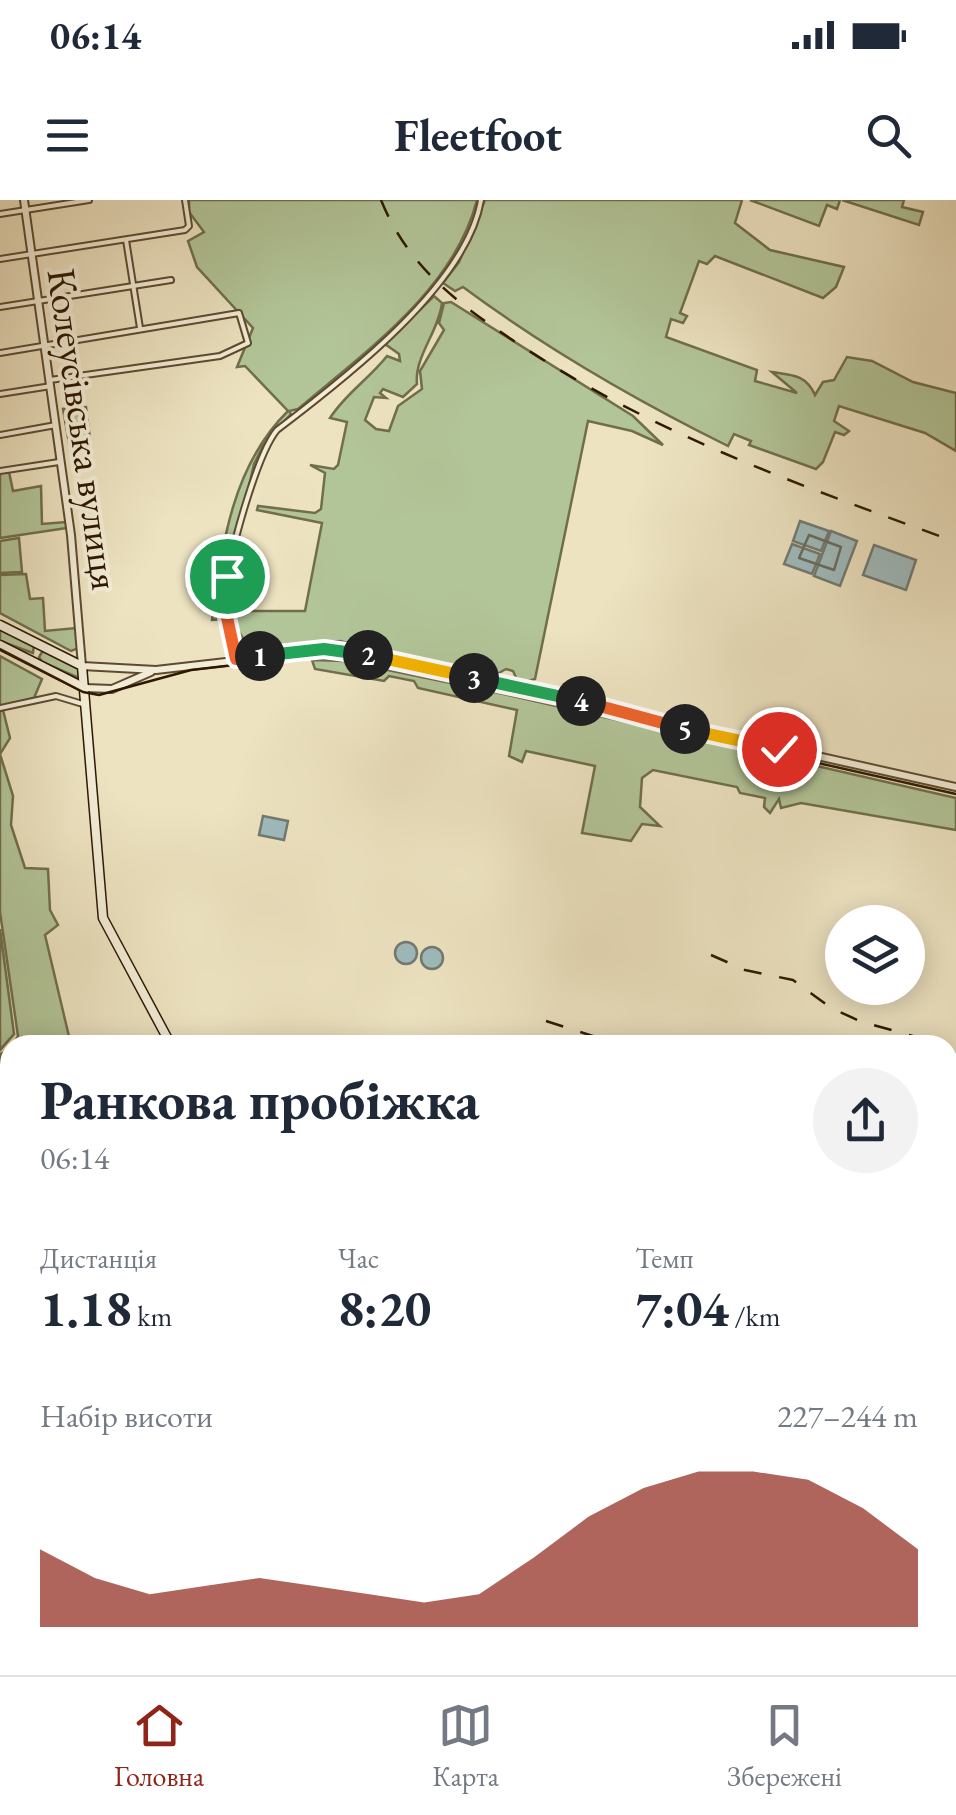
<!DOCTYPE html>
<html lang="uk">
<head>
<meta charset="utf-8">
<style>
	:root { --surface:#fff; --page:#f2f2f3; --text:#1f2937; --muted:#747a83; --line:#e0e1e3; --accent:#8f2418 }
	body { margin:0; font-family:"EB Garamond",serif; background:var(--page); color:var(--text); height:100vh; display:flex; flex-direction:column; font-size:38px; white-space:nowrap }
	* { box-sizing:border-box; margin:0 }
	p { font-size:32px; color:var(--muted) }
	.icon { flex:none; width:55px; height:55px; fill:none; stroke:currentColor; stroke-width:2; stroke-linecap:round; stroke-linejoin:round }
	.map { position:relative; flex:1; overflow:hidden }
	.side { position:absolute; left:0px; top:835px; width:958px; height:640px; display:flex; flex-direction:column; background:var(--surface); border-radius:30px 30px 0 0; box-shadow:0 5px 25px #0003 }
	.side>* { flex:none }
	.fabs { position:absolute; left:825px; top:705px; display:grid; gap:20px }
	.fabs a { display:grid; place-items:center; width:100px; height:100px; border-radius:50%; background:var(--surface); box-shadow:0 5px 25px #0003; font-size:50px }
	.pin { position:absolute; display:grid; place-items:center; width:85px; height:85px; color:#fff; margin:-42px; border:5px solid #fff; border-radius:50%; box-shadow:0 2px 10px #0007 }
	.km { position:absolute; width:50px; height:50px; margin:-25px; border-radius:50%; background:#222; color:#fff; font-size:28px; line-height:50px; text-align:center }
	.round { display:grid; place-items:center; flex:none; width:105px; height:105px; border-radius:52px; background:var(--page) }
	.overview { display:flex; align-items:center; justify-content:space-between; height:170px; padding:0 40px }
	h1 { font-size:55px; font-weight:700; line-height:75px }
	.figures { display:grid; grid-template-columns:repeat(3,1fr); gap:15px; height:170px; padding:10px 40px }
	.figures div { display:grid; align-content:center }
	.figures b { font-size:50px; font-weight:700 }
	.figures small { font-size:28px; font-weight:400 }
	.figures p { font-size:28px }
	.chart { height:280px; padding:20px 40px }
	.chart p { display:flex; justify-content:space-between }
	.chart svg { width:100%; height:180px; margin-top:10px; fill:var(--accent); opacity:.7 }
	.status { display:flex; justify-content:space-between; align-items:center; height:70px; padding:0 50px; background:var(--surface); direction:ltr }
	.status svg { height:28px; fill:currentColor }
	header { display:flex; justify-content:space-between; align-items:center; height:130px; padding:0 40px; background:var(--surface); font-size:45px; font-weight:700 }
	.dock { display:flex; justify-content:space-around; align-items:center; height:140px; border-top:2px solid var(--line); background:var(--surface); font-size:28px; color:var(--muted) }
	.dock a { display:grid; justify-items:center; gap:5px }
	.dock .current { color:var(--accent) }
	.map>svg:first-child { display:block }
	.green { fill:#b2c598; stroke:#706e4c; stroke-width:2.5 }
	.water { fill:#9fbbbe; stroke:#717a72; stroke-width:2.5 }
	.lines { fill:none; stroke-linecap:round; stroke-linejoin:round }
	.shore { stroke:#666a5f; stroke-width:2.5 }
	.minor-casing { stroke:#5d4b30; stroke-width:8 }
	.tertiary-casing { stroke:#5d4b30; stroke-width:10 }
	.secondary-casing { stroke:#2d1800; stroke-width:11 }
	.primary-casing { stroke:#2d1800; stroke-width:14 }
	.minor { stroke:#f3edd7; stroke-width:4 }
	.tertiary { stroke:#f3edd7; stroke-width:6 }
	.secondary { stroke:#f3edd7; stroke-width:8 }
	.primary { stroke:#ede3c1; stroke-width:10 }
	.tram { stroke:#2d1800; stroke-width:2.5 }
	.rail { stroke:#2d1800; stroke-width:2.5; stroke-dasharray:18 18; stroke-linecap:butt }
	.split-1-casing { stroke:#fff; stroke-width:20 }
	.split-2-casing { stroke:#fff; stroke-width:20 }
	.split-3-casing { stroke:#fff; stroke-width:20 }
	.split-4-casing { stroke:#fff; stroke-width:20 }
	.split-5-casing { stroke:#fff; stroke-width:20 }
	.split-6-casing { stroke:#fff; stroke-width:20 }
	.split-1 { stroke:#f0652b; stroke-width:12 }
	.split-2 { stroke:#22a559; stroke-width:12 }
	.split-3 { stroke:#f5b400; stroke-width:12 }
	.split-4 { stroke:#22a559; stroke-width:12 }
	.split-5 { stroke:#f0652b; stroke-width:12 }
	.split-6 { stroke:#f5b400; stroke-width:12 }
	.labels { text-anchor:middle; dominant-baseline:central; stroke-width:8; stroke-linejoin:round; paint-order:stroke }
	.street-label { font-size:40px; fill:#2d1800; stroke:#f3edd7 }
</style>
</head>
<body>
<div class="status"><b>06:14</b><svg viewBox="0 0 49 12"><path d="M0 12V9h3v3zM5 12V6h3v6zM10 12V3h3v9zM15 12V0h3v12zM26 1h20v11H26zM47 4h2v5h-2z"/></svg></div>
<header><svg class="icon" aria-label="menu" viewBox="0 0 24 24"><path d="M4 6h16M4 12h16M4 18h16"/></svg>Fleetfoot<svg class="icon" aria-label="search" viewBox="0 0 24 24"><circle cx="10" cy="10" r="6"/><path d="M15 15l6 6"/></svg></header>
<div class="map">
<svg width="956" height="1475" viewBox="0 0 956 1475">
	<rect width="100%" height="100%" fill="#ede3c1"/>
	<filter id="stains"><feTurbulence type="fractalNoise" baseFrequency=".002" numOctaves="4"/><feColorMatrix values="0 0 0 0 .2 0 0 0 0 .09 0 0 0 0 .02 0 0 0 .5 -.17"/></filter>
	<radialGradient id="worn" r=".72"><stop offset=".6" stop-color="#630" stop-opacity="0"/><stop offset="1" stop-color="#630" stop-opacity=".3"/></radialGradient>
	<g class="green">
		<path d="M189 0H477C454 90 365 152 298 209L289 211 291 214 265 242 254 264 237 340 226 356 225 419 212 420C222 345 232 266 288 211L245 166 237 167 253 128 197 67 188 41 204 32 189 12Z"/>
		<path d="M485 0H742L735 23 770 50 844 67 836 87 823 98 715 56 707 64 699 61 680 113 687 116 683 123 671 119 666 137 757 170 755 181 797 193 772 172C793 175 806 175 815 195L823 182 834 180 847 157 872 161 913 182 956 193V251L925 233 839 206 834 221 849 231 844 235 835 232 823 262 816 269 749 245 751 241 734 234 728 246C633 199 548 150 463 87L455 91 443 83 459 62Z"/>
		<polygon points="750,0 840,0 837,9 827,5 819,26"/>
		<polygon points="842,0 904,0 902,7 923,12 919,25"/>
		<path d="M434 96 442 103C439 131 414 157 417 184L403 197 383 189 380 193 386 198 374 197 365 220 376 229 389 231 398 206 422 189 420 171 444 130 439 123 444 103 451 102 633 216 663 245 632 231 588 221 535 479 519 484 513 471 506 469 490 478 340 441 252 448C229 427 224 396 235 368L244 371 237 411H305L322 323 257 310 258 306 315 313 321 309 325 273 310 265 334 269 338 265 347 222 330 218C346 193 369 179 387 156L400 161 399 154 385 144Z"/>
		<polygon points="86,207 90,239 69,243 63,209"/>
		<polygon points="9,272 13,291 41,286 42,324 66,322 67,328 0,338 0,273"/>
		<polygon points="19,338 22,372 0,373 0,341"/>
		<polygon points="26,374 30,399 43,398 45,431 76,428 79,448 71,451 0,413 0,375"/>
		<polygon points="0,426 34,444 33,453 0,441"/>
		<polygon points="44,449 79,467 79,478 42,462 39,457"/>
		<polygon points="0,456 42,479 34,498 0,507"/>
		<polygon points="312,460 344,461 499,493 956,598 956,630 801,603 781,608 779,599 770,613 764,607 765,598 740,593 737,587 653,570 642,578 640,607 660,626 642,624 631,641 582,633 595,566 526,551 522,562 509,556 517,510 418,488 414,481 389,476 384,481 315,469"/>
		<polygon points="3,510 10,538 0,554 13,596 11,625 25,668 48,669 50,710 58,725 45,735 71,845 13,845 18,836 0,712 0,511"/>
		<polygon points="0,729 14,834 0,850"/>
		<polygon points="10,850 10,1041 0,1046 0,854"/>
		<polygon points="691,1465 835,1465 836,1468 807,1475 693,1475"/>
	</g>
	<g class="water">
		<polygon points="800,321 829,331 821,351 793,341"/>
		<polygon points="831,331 857,341 840,386 814,376"/>
		<polygon points="792,344 820,354 812,374 784,364"/>
		<polygon points="874,345 916,360 906,390 863,375"/>
		<polygon points="263,616 288,621 284,640 259,635"/>
		<circle cx="406" cy="753" r="11"/>
		<circle cx="432" cy="758" r="11"/>
	</g>
	<g class="lines">
		<polygon class="shore" points="809,335 841,347 834,370 799,358"/>
		<g class="minor-casing">
			<g id="minor">
				<polyline points="0,14 89,0"/>
				<polyline points="126,40 140,128"/>
				<polyline points="0,59 185,30 189,26 185,0"/>
				<polyline points="0,107 171,80"/>
				<polyline points="0,153 239,113 248,143 220,156 50,180"/>
				<polyline points="0,194 51,186"/>
				<polyline points="0,235 56,225"/>
				<polyline points="0,271 59,262"/>
				<path d="M236 459C231 438 224 417 225 396 226 363 257 254 277 230 343 180 467 85 481 0"/>
				<polyline points="0,508 56,496 86,505"/>
				<polyline points="345,1465 347,1475"/>
				<polyline points="635,1465 638,1475"/>
				<polyline points="838,1465 841,1475"/>
				<polyline points="487,1475 495,1465"/>
				<polyline points="818,1475 839,1469"/>
			</g>
		</g>
		<g class="tertiary-casing">
			<g id="tertiary">
				<polyline points="24,0 71,335 82,466 156,470 338,449 956,587"/>
				<polyline points="85,488 112,489 151,472"/>
				<polyline points="948,1104 956,1106"/>
				<polyline points="948,1417 956,1449"/>
				<polyline points="653,1465 656,1475"/>
			</g>
		</g>
		<g class="secondary-casing">
			<g id="secondary">
				<polyline points="0,425 82,466 103,718 171,845"/>
				<polyline points="0,445 85,488"/>
			</g>
		</g>
		<g class="primary-casing">
			<g id="primary">
				<polyline points="948,1224 956,1226"/>
				<polyline points="0,1381 10,1380"/>
			</g>
		</g>
		<use href="#minor" class="minor"/>
		<use href="#tertiary" class="tertiary"/>
		<use href="#secondary" class="secondary"/>
		<use href="#primary" class="primary"/>
		<g class="tram">
			<polyline points="0,449 83,492 99,495 191,470 302,457 351,458 956,594"/>
			<polyline points="0,1387 10,1385"/>
			<polyline points="642,1465 645,1475"/>
		</g>
		<g class="rail">
			<path d="M381 0C409 69 460 105 520 145 658 236 802 286 956 342"/>
			<polyline points="711,755 745,770 793,780 831,808 862,822 946,845"/>
			<polyline points="546,821 621,845"/>
			<polyline points="948,950 956,951"/>
			<polyline points="948,1024 956,1021"/>
			<polyline points="948,1129 956,1130"/>
			<polyline points="0,1225 10,1224"/>
			<polyline points="0,1269 10,1270"/>
			<polyline points="0,1323 10,1322"/>
			<polyline points="0,1468 17,1465"/>
			<polyline points="123,1475 129,1465"/>
			<polyline points="143,1475 163,1465"/>
			<polyline points="451,1475 457,1465"/>
		</g>
	</g>
	<g class="lines">
		<g class="split-1-casing">
			<polyline id="split-1" points="227,376 225,408 236,459 260,456"/>
		</g>
		<g class="split-2-casing">
			<polyline id="split-2" points="260,456 324,449 368,455"/>
		</g>
		<g class="split-3-casing">
			<polyline id="split-3" points="368,455 474,478"/>
		</g>
		<g class="split-4-casing">
			<polyline id="split-4" points="474,478 581,501"/>
		</g>
		<g class="split-5-casing">
			<polyline id="split-5" points="581,501 685,529"/>
		</g>
		<g class="split-6-casing">
			<polyline id="split-6" points="685,529 779,549"/>
		</g>
		<use href="#split-1" class="split-1"/>
		<use href="#split-2" class="split-2"/>
		<use href="#split-3" class="split-3"/>
		<use href="#split-4" class="split-4"/>
		<use href="#split-5" class="split-5"/>
		<use href="#split-6" class="split-6"/>
	</g>
	<g class="labels">
		<g class="street-label">
			<text transform="translate(84 229) rotate(82)">Колеусівська вулиця</text>
		</g>
	</g>
	<rect width="100%" height="100%" filter="url(#stains)"/>
	<rect width="100%" height="100%" fill="url(#worn)"/>
</svg>
<div class="fabs">
<a><svg class="icon" aria-label="layers" viewBox="0 0 24 24"><path d="M12 4l9 5-9 5-9-5zM3 14l9 5 9-5"/></svg></a>
</div>
<div class="pin" style="left:227px;top:376px;background:#1e9e55"><svg class="icon" aria-label="arrive" viewBox="0 0 24 24"><path d="M6 21V4h12l-3 4 3 4H6"/></svg></div>
<div class="pin" style="left:779px;top:549px;background:#d93025"><svg class="icon" aria-label="check" viewBox="0 0 24 24"><path d="M5 12l5 5 9-10"/></svg></div>
<b class="km" style="left:260px;top:456px">1</b>
<b class="km" style="left:368px;top:455px">2</b>
<b class="km" style="left:474px;top:478px">3</b>
<b class="km" style="left:581px;top:501px">4</b>
<b class="km" style="left:685px;top:529px">5</b>
<section class="side">
<div class="overview"><div><h1>Ранкова пробіжка</h1><p>06:14</p></div><a class="round"><svg class="icon" aria-label="share" viewBox="0 0 24 24"><path d="M12 15V3M7 8l5-5 5 5M5 13v7h14v-7"/></svg></a></div>
<div class="figures">
<div><p>Дистанція</p><b>1.18<small> km</small></b></div>
<div><p>Час</p><b>8:20</b></div>
<div><p>Темп</p><b>7:04<small> /km</small></b></div>
</div>
<div class="chart"><p><span>Набір висоти</span>227–244 m</p>
<svg viewBox="0 0 160 44" preserveAspectRatio="none"><path d="M0 44V25L10 32L20 36L30 34L40 32L50 34L60 36L70 38L80 36L90 27L100 17L110 10L120 6L130 6L140 8L150 15L160 25V44z"/></svg>
</div>
</section>
</div>
<nav class="dock">
<a class="current"><svg class="icon" aria-label="home" viewBox="0 0 24 24"><path d="M3 11l9-7 9 7M6 9v11h12V9"/></svg>Головна</a>
<a><svg class="icon" aria-label="map" viewBox="0 0 24 24"><path d="M3 6l6-2 6 2 6-2v14l-6 2-6-2-6 2zM9 4v14M15 6v14"/></svg>Карта</a>
<a><svg class="icon" aria-label="saved" viewBox="0 0 24 24"><path d="M7 4h10v16l-5-4-5 4z"/></svg>Збережені</a>
</nav>
</body>
</html>
